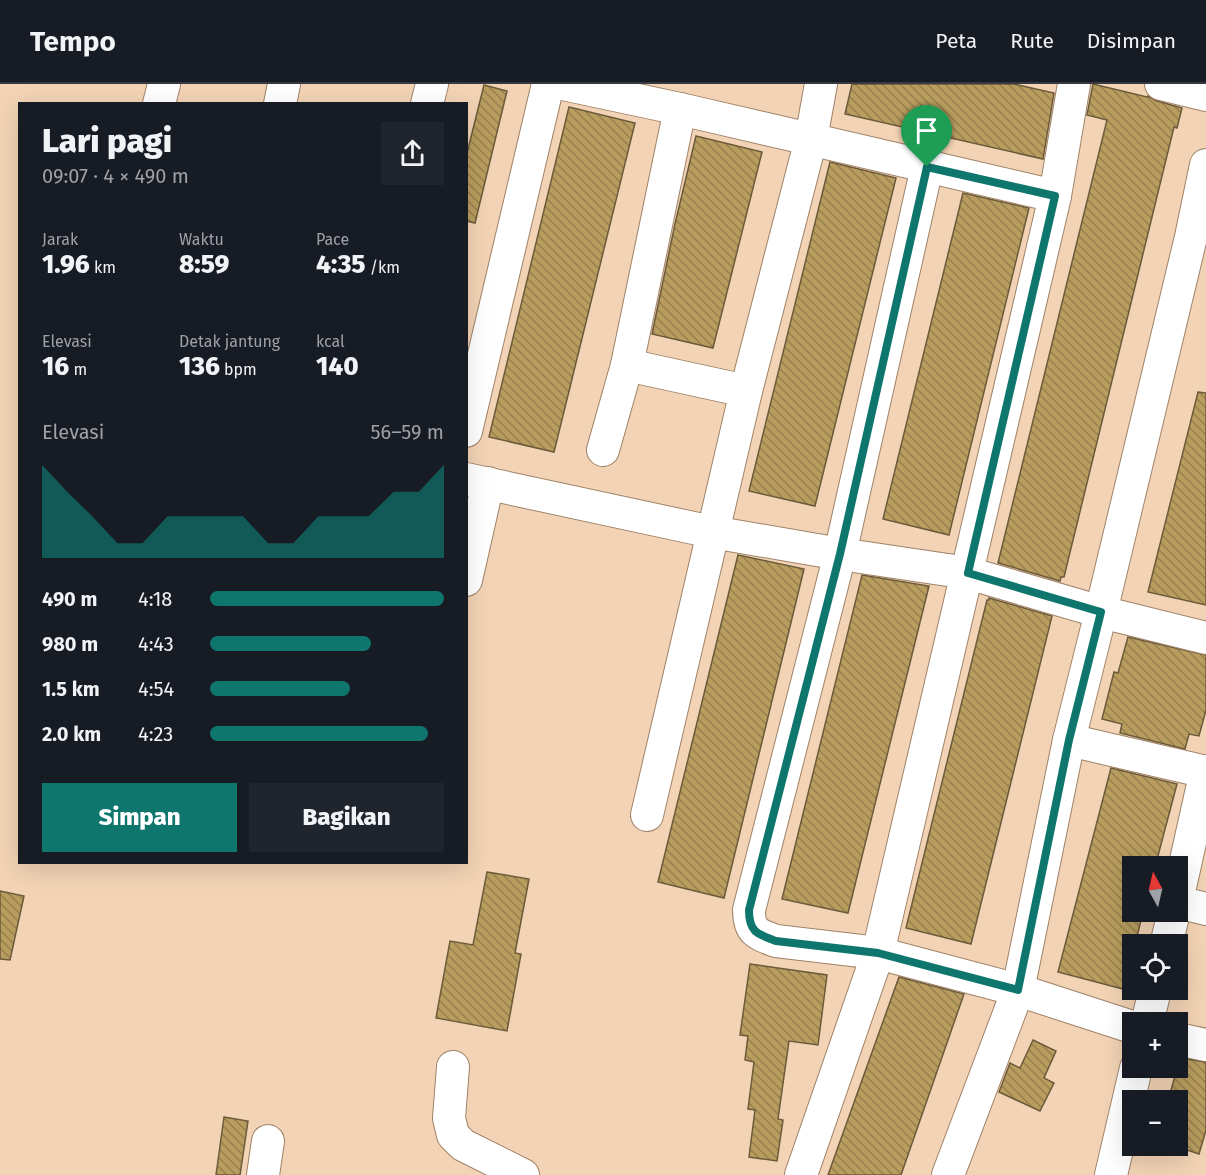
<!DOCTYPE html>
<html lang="id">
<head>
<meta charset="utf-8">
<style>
	:root { --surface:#171b24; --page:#20242c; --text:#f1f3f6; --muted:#9ea1a6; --line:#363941; --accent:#0f766e }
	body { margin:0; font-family:"Fira Sans",sans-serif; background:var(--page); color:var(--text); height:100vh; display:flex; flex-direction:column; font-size:22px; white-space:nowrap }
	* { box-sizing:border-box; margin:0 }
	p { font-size:20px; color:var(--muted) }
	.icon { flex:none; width:33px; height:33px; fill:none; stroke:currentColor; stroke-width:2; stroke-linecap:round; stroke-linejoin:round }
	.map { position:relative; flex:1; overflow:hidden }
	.details { position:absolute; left:18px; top:18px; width:450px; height:762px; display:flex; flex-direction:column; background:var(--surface); border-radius:0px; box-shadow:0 6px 24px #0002 }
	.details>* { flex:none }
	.needle { width:39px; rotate:352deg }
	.fabs { position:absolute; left:1122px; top:772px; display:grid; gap:12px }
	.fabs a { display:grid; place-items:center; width:66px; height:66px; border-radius:0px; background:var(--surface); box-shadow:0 6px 24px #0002; font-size:30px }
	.pin { position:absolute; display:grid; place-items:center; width:51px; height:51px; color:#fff; margin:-62px -26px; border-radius:50% 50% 50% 0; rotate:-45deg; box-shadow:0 0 6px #0007 }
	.pin .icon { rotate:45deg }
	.round { display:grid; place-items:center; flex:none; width:63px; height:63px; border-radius:0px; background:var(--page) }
	.summary { display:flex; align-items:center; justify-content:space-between; height:102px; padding:0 24px }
	h1 { font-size:33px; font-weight:800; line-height:45px }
	.figures { display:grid; grid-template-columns:repeat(3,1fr); gap:9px; height:102px; padding:6px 24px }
	.figures div { display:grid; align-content:center }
	.figures b { font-size:26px; font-weight:800 }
	.figures small { font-size:16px; font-weight:400 }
	.figures p { font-size:16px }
	.chart { height:168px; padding:12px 24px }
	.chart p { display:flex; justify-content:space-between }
	.chart svg { width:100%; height:108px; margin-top:6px; fill:var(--accent); opacity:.7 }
	.primary-button { display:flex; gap:12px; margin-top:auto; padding:12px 24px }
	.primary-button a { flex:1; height:69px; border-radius:0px; background:var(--accent); color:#fff; font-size:24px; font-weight:800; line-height:69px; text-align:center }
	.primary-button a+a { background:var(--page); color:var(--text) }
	ul { padding:0 24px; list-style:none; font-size:20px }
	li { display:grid; grid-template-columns:96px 72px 1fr; align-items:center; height:45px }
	li i { height:15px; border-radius:8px; background:var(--accent) }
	header { display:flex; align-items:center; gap:36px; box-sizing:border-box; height:84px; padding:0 30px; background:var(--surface); border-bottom:2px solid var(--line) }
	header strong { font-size:28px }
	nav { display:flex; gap:33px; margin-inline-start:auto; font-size:21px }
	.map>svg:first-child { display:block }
	.building { fill:url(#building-back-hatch); stroke:#6b5b3a; stroke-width:1.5 }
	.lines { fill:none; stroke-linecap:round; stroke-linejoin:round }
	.minor-casing { stroke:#9f8267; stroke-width:34 }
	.minor { stroke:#fff; stroke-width:32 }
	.route-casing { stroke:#fff; stroke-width:12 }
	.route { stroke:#0f766e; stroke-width:8 }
</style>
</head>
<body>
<header>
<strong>Tempo</strong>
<nav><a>Peta</a><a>Rute</a><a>Disimpan</a></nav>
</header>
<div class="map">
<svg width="1206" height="1091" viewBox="0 0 1206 1091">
	<defs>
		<pattern id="building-back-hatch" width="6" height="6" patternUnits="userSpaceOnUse" patternTransform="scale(1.5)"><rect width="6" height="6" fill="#b99d5f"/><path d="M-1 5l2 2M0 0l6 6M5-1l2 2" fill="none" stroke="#97804e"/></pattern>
	</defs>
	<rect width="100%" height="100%" fill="#f2d3b5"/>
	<g class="building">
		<polygon points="852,0 1014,0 1054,9 1043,75 845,30"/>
		<polygon points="1093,0 1147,13 1148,12 1157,17 1182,24 1177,44 1174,43 1064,493 1061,493 1060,497 998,479 1107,36 1087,31"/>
		<polygon points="484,1 507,7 475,139 466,137 466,73"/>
		<polygon points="569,23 635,39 554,368 489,353"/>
		<polygon points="696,52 762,68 713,264 652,250 675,140"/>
		<polygon points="830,78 896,94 815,422 749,407"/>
		<polygon points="963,109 1029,124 949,451 883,435"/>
		<polygon points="1198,308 1206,309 1206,521 1148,508"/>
		<polygon points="738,471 804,485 724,814 658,798"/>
		<polygon points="862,491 929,502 848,829 782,815"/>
		<polygon points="989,514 1052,532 971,860 906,844 987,516 989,516"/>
		<polygon points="1128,553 1206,571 1206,626 1199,652 1189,650 1185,665 1120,649 1122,640 1102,635 1114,588 1118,589"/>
		<polygon points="1111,684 1177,700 1155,783 1132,783 1132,828 1143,828 1135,861 1132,861 1132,870 1123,905 1058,888"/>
		<polygon points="487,788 529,795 515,869 521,870 507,947 436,934 450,857 473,861"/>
		<polygon points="0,807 24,812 10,876 0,875"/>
		<polygon points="750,880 827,891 818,961 789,957 778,1035 783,1036 777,1077 749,1073 755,1026 748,1025 754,978 745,976 748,952 740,951"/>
		<polygon points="899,893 964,910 901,1091 828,1091"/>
		<polygon points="1033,956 1056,967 1044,994 1054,999 1040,1027 999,1008 1010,979 1020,984"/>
		<polygon points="1180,974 1206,978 1206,1046 1199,1070 1178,1063 1178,1017 1168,1017"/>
		<polygon points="224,1033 248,1037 240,1091 216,1091"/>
	</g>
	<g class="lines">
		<g class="minor-casing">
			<g id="minor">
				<polyline points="563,0 680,25 1055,112"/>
				<polyline points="1161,0 1206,11"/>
				<polyline points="159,20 164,0"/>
				<polyline points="280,20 284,0"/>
				<polyline points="427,20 432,0"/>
				<path d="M927 83 840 470 749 826C749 848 757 850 776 857L878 869 1018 906 1132 943"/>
				<polyline points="627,281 746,307"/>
				<polyline points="466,347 548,0"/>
				<polyline points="603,366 627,281 680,25"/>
				<polyline points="466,395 712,448 840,470 968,489 1101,528 1206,554"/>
				<polyline points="466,496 488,399"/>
				<polyline points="1069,656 1206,688"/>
				<polyline points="647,731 746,307 811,55 821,0"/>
				<polyline points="1178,812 1206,687"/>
				<polyline points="1178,818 1206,825"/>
				<polyline points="1166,861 1174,828"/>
				<polyline points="1147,939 1155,906"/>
				<polyline points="1178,955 1206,961"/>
				<polyline points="453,983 449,1034 453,1051 463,1061 523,1091"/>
				<polyline points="263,1091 268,1057"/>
				<polyline points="801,1091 878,869 1055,112 1074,0"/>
				<polyline points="948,1091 1018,906 1069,656 1101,528 1191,153 1206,81"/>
				<polyline points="1111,1091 1136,984"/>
			</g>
		</g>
		<use href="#minor" class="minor"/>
	</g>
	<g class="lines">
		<g class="route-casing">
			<path id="route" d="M927 83 1055 112 968 489 1101 528 1069 656 1018 906 878 869 776 857C757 850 749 848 749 826L840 470Z"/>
		</g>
		<use href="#route" class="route"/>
	</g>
</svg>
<div class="fabs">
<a><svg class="needle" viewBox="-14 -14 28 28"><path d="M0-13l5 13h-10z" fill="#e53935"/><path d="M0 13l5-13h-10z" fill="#9ea1a6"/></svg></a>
<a><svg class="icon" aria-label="locate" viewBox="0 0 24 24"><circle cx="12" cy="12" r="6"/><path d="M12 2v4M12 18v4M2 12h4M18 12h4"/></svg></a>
<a>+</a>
<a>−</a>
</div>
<div class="pin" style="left:927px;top:83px;background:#1e9e55"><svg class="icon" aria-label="arrive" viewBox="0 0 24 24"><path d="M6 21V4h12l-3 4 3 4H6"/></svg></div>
<section class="details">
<div class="summary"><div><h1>Lari pagi</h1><p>09:07 · 4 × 490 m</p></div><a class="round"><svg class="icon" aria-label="share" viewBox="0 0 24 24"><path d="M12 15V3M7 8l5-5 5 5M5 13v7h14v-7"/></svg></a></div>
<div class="figures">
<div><p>Jarak</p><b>1.96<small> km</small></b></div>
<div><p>Waktu</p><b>8:59</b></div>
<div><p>Pace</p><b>4:35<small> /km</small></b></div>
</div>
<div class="figures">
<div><p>Elevasi</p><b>16<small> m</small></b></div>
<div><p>Detak jantung</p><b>136<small> bpm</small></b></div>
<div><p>kcal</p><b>140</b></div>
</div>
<div class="chart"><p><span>Elevasi</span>56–59 m</p>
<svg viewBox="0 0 160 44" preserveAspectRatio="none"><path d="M0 44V6L10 17L20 27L30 38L40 38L50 27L60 27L70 27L80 27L90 38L100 38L110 27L120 27L130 27L140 17L150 17L160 6V44z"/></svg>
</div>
<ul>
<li><b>490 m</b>4:18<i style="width:100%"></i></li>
<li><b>980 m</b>4:43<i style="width:69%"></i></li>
<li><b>1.5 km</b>4:54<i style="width:60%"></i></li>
<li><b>2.0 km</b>4:23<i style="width:93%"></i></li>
</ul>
<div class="primary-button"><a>Simpan</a><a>Bagikan</a></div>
</section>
</div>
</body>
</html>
